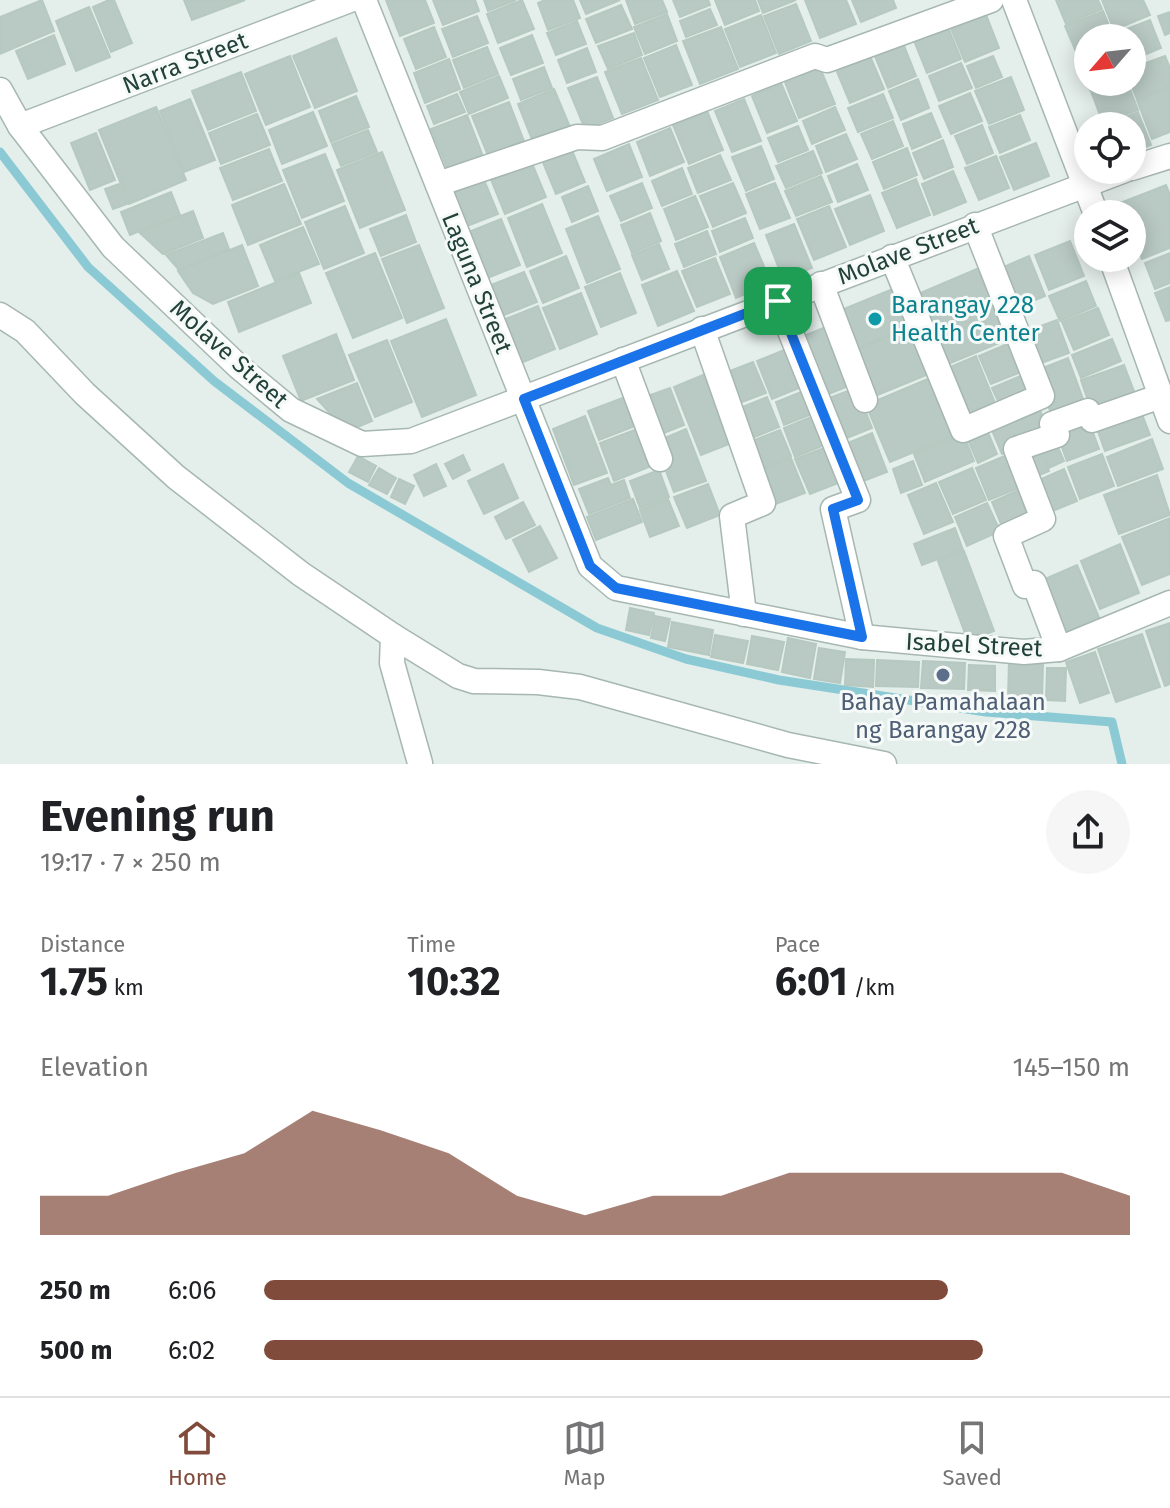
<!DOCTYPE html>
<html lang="en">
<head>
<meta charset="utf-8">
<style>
	:root { --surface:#fff; --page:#f6f6f6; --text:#202124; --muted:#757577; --line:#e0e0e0; --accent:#814b3c }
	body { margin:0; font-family:"Fira Sans",sans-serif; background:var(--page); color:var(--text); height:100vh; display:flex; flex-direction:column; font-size:30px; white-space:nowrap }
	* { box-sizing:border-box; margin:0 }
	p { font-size:26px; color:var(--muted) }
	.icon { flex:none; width:44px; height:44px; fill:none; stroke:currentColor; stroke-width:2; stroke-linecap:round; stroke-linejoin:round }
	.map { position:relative; height:764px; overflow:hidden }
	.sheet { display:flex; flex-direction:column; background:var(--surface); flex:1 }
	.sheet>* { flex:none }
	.needle { width:52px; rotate:242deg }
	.tools { position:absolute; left:1074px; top:24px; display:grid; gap:16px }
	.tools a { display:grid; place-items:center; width:72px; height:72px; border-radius:50%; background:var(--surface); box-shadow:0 4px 20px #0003; font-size:40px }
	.pin { position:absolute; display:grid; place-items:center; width:68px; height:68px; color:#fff; margin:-34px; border-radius:16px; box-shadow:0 4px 12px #0006 }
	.round { display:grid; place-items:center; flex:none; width:84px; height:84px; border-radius:42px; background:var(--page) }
	.overview { display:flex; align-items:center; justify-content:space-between; height:136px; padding:0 40px }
	h1 { font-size:44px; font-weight:700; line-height:60px }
	.stats { display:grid; grid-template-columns:repeat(3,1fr); gap:12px; height:136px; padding:8px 40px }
	.stats div { display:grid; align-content:center }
	.stats b { font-size:40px; font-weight:700 }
	.stats small { font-size:22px; font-weight:400 }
	.stats p { font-size:22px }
	.chart { height:224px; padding:16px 40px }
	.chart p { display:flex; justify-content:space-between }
	.chart svg { width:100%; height:144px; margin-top:8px; fill:var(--accent); opacity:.7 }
	ul { padding:0 40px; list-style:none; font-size:26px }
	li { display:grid; grid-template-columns:128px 96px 1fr; align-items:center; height:60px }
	li i { height:20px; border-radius:10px; background:var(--accent) }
	.menu { display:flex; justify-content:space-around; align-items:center; height:112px; border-top:2px solid var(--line); background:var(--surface); font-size:22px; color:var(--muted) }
	.menu a { display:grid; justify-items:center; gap:4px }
	.menu .on { color:var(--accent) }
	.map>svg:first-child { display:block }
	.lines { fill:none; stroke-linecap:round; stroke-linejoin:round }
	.stream { stroke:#8bcad5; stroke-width:9 }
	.building { fill:#b9c9c3; stroke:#b6c9c1; stroke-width:2 }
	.minor-casing { stroke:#a6b7b1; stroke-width:27 }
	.minor { stroke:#fff; stroke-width:24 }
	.route-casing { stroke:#fff; stroke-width:16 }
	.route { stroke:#1a73e8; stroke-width:10 }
	.culture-dot { fill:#0f9aa8; stroke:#f5faf8; stroke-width:3 }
	.service-dot { fill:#5c6f8a; stroke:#f5faf8; stroke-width:3 }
	.labels { text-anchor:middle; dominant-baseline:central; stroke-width:6; stroke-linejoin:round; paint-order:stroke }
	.street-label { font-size:24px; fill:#224139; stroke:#f5faf8 }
	.culture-label { font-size:24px; fill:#0d838f; stroke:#f5faf8; text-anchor:start }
	.service-label { font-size:24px; fill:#4e5e75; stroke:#f5faf8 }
</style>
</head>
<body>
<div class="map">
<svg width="1170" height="764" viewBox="0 0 1170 764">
	<rect width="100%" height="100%" fill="#e4eeea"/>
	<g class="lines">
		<polyline class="stream" points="0,152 88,267 214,381 348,483 597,628 686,659 779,680 986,712 1112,722 1122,764"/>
	</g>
	<g class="building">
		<polygon points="42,0 54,31 0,54 0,17"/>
		<polygon points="109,0 114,0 132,43 111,52 93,7"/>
		<polygon points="184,0 245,0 192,20"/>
		<polygon points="386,0 425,0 434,23 400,36"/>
		<polygon points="433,0 475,0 479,11 443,25"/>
		<polygon points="484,0 516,0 488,11"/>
		<polygon points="522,0 534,29 498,43 487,14"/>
		<polygon points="545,0 573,0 580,18 548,30 538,3"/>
		<polygon points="580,0 620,0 586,14"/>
		<polygon points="626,0 662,0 667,12 635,24"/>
		<polygon points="673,0 708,0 710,5 680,17"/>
		<polygon points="715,0 755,0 759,11 725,25"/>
		<polygon points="758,0 796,0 763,13"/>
		<polygon points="805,0 846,0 856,24 820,38"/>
		<polygon points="852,0 893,0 896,8 861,22"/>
		<polygon points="1056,0 1098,0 1102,9 1066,24"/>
		<polygon points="1102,0 1143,0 1150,15 1114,30"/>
		<polygon points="796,4 811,41 779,54 764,16"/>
		<polygon points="621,5 632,29 596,43 586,19"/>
		<polygon points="89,7 110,57 76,71 56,21"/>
		<polygon points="710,9 717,25 686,37 680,21"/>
		<polygon points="1103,11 1114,38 1088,38 1088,49 1077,54 1065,26"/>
		<polygon points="985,12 999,48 965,62 950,26"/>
		<polygon points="1170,12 1170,33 1165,35 1158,16"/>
		<polygon points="667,14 677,41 645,54 634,27"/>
		<polygon points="761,15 776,53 740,67 725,29"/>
		<polygon points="477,16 488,43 453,57 442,29"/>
		<polygon points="1150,20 1161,48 1132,60 1132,38 1118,38 1116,33"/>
		<polygon points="577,21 586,44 556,55 547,33"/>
		<polygon points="947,25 961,59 927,73 913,38"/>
		<polygon points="434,27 446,57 416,69 404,39"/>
		<polygon points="721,27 738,69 700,84 683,41"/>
		<polygon points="634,33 642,55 608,69 598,46"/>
		<polygon points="54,35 65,64 28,79 16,51"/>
		<polygon points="532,35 543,63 511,75 500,48"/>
		<polygon points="336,38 357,91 315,108 293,56"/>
		<polygon points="901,38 916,76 888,88 872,49"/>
		<polygon points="676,45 692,85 660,97 644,58"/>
		<polygon points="487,47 498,74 464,88 453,60"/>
		<polygon points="587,48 596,72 567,83 558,60"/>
		<polygon points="867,49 884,89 850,103 833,62"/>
		<polygon points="1088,51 1088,82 1109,82 1090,90 1077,56"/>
		<polygon points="290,56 310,107 266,125 245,74"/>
		<polygon points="993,56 1002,77 976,88 967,66"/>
		<polygon points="1165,56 1170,68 1170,86 1137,99 1130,82 1132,68"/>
		<polygon points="641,58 658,100 622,114 605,72"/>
		<polygon points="449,59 460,89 425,103 414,73"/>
		<polygon points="961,63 972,88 939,101 929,76"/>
		<polygon points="544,67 552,88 521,100 513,79"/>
		<polygon points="820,68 835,104 799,118 785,82"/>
		<polygon points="241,72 256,111 208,130 192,91"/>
		<polygon points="499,76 508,98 469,114 460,92"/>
		<polygon points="597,77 613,118 585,129 568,88"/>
		<polygon points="1011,77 1024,110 989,124 975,91"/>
		<polygon points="918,79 929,108 901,120 889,91"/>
		<polygon points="1115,82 1127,82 1138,110 1103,123 1091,91"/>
		<polygon points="781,83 797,121 767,133 752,96"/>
		<polygon points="1170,87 1170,132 1152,139 1137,100"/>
		<polygon points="554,89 570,127 533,142 518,104"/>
		<polygon points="970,93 982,121 951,134 939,106"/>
		<polygon points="457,94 465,112 434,124 427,106"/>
		<polygon points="883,94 893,118 858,132 848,108"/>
		<polygon points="356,96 369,127 331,142 319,111"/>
		<polygon points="190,99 215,160 184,172 160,111"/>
		<polygon points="744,99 761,141 732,152 715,111"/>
		<polygon points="509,102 525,144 489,158 472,116"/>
		<polygon points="156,107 186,180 129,204 99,130"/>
		<polygon points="835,107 845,130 812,144 803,121"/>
		<polygon points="707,111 723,150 689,164 673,125"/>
		<polygon points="313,112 327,146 282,164 269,130"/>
		<polygon points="1138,112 1151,145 1132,152 1132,126 1104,126"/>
		<polygon points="931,113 941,137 912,149 903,124"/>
		<polygon points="257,114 270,145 221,164 209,133"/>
		<polygon points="467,115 484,159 449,173 431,129"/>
		<polygon points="1020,115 1030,140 1000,153 989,127"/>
		<polygon points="893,121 903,146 872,159 861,134"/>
		<polygon points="982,125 993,153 967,164 955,136"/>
		<polygon points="798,126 808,150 778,162 768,138"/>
		<polygon points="670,128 684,162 650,176 637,142"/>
		<polygon points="368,130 377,152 341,166 332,144"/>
		<polygon points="96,133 115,180 90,190 71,143"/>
		<polygon points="846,134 857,159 826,172 816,146"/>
		<polygon points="943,140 953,167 924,179 913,153"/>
		<polygon points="1036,143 1049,176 1014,190 1000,157"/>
		<polygon points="629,144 642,177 607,191 594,159"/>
		<polygon points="761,146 774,179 746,191 732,157"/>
		<polygon points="571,148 585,182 556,194 542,160"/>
		<polygon points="907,148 917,175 884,189 873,162"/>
		<polygon points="269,149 282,181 233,200 220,168"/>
		<polygon points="813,151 822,173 786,188 776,166"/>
		<polygon points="382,152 405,210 360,228 337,170"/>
		<polygon points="325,154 344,201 302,218 283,170"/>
		<polygon points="720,155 731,180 698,193 688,168"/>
		<polygon points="996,156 1009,188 979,200 965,168"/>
		<polygon points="531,161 546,197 505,214 490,177"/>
		<polygon points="857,164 868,190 838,202 828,176"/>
		<polygon points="682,168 692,194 662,206 652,181"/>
		<polygon points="953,171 966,202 934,215 922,184"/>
		<polygon points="821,176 832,202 796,216 785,191"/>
		<polygon points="916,179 930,215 897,228 882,193"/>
		<polygon points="484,180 498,214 467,226 453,193"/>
		<polygon points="642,183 652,208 621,221 610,196"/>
		<polygon points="733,183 746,213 713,227 700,196"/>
		<polygon points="775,183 790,218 760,229 746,194"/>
		<polygon points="119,184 127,204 113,209 105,189"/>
		<polygon points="284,184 301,224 248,245 232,205"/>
		<polygon points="1166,185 1170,195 1170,248 1142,259 1132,234 1132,214 1124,214 1120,203"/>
		<polygon points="588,186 598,211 572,222 562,197"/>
		<polygon points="171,192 180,215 130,235 121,212"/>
		<polygon points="870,195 884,231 850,245 835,209"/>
		<polygon points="695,196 708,227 676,240 664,209"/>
		<polygon points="542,204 562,253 527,267 508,218"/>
		<polygon points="345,206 364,253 324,269 305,222"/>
		<polygon points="829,206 846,247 814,260 797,219"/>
		<polygon points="193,211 203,238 163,254 139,232"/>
		<polygon points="650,213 661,241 632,253 621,225"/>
		<polygon points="406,215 416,242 381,256 370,229"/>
		<polygon points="598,216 620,269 587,283 566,229"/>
		<polygon points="745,218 753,238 720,252 712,231"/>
		<polygon points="501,219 520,265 485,279 466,233"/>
		<polygon points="794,224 812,268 783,279 766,235"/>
		<polygon points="303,227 319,264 275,281 260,245"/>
		<polygon points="707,231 716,254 684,267 675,244"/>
		<polygon points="223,233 229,249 179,270 166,255"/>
		<polygon points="1070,241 1084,276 1049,290 1035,255"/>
		<polygon points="754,243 771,283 736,298 720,257"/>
		<polygon points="659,244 669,269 642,280 632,255"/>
		<polygon points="242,245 258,286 213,304 193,293 178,271"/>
		<polygon points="419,245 444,308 407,323 382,259"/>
		<polygon points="375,253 402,318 353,338 326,273"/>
		<polygon points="1170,253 1170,283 1155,289 1145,263"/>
		<polygon points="566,256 579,288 543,303 530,271"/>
		<polygon points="1029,256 1045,296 1011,310 994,271"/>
		<polygon points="715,258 730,294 697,307 682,271"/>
		<polygon points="986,265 1016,336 941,367 911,297"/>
		<polygon points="677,271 694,311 658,326 642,285"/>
		<polygon points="524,272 537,302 499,317 486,287"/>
		<polygon points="299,273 311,303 239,332 228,302"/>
		<polygon points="620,273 636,313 601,327 585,287"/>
		<polygon points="1086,281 1096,306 1060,321 1049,296"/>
		<polygon points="900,286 916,324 849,352 834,313"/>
		<polygon points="1170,287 1170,320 1166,321 1155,293"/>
		<polygon points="581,293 597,334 560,349 543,308"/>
		<polygon points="538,306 555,349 516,365 498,322"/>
		<polygon points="1098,308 1109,335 1074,350 1062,322"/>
		<polygon points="446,319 476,395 422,417 391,341"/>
		<polygon points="1057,320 1069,353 1033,366 1021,333"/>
		<polygon points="833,324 856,383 819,398 796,339"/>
		<polygon points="916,325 936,371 868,399 849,353"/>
		<polygon points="336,334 354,380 301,401 283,356"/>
		<polygon points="1112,339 1121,361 1081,378 1072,355"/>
		<polygon points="387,340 412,402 375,417 349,355"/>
		<polygon points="1014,341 1026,370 991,384 979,356"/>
		<polygon points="794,346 809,384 772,399 757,361"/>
		<polygon points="976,356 999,413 964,427 941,371"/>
		<polygon points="1068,358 1087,410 1054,421 1035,371"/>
		<polygon points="753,362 766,393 734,405 722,374"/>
		<polygon points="1124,365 1138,402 1094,418 1081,380"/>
		<polygon points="715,370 742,439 701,455 674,387"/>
		<polygon points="1030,372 1039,395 1002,410 992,388"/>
		<polygon points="937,375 961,433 890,462 866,405"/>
		<polygon points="357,383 372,421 353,429 336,420 317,399"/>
		<polygon points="670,388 684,425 654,437 639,399"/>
		<polygon points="811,388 820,411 784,425 776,402"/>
		<polygon points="856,388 872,428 837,442 821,401"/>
		<polygon points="633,394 643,423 599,440 588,411"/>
		<polygon points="767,397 779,427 747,440 735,410"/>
		<polygon points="1036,401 1050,434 1002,454 988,421"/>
		<polygon points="1138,404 1150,435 1105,451 1094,420"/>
		<polygon points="821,413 832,442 795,457 784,428"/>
		<polygon points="1086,414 1099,449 1067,461 1054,426"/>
		<polygon points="585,416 607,473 574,485 553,429"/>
		<polygon points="984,423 997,454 978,463 964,431"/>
		<polygon points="645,426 659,463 614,481 600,443"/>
		<polygon points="686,429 706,481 674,492 655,442"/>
		<polygon points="780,430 791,456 758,470 747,443"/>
		<polygon points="872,433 887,472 853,485 838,447"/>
		<polygon points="963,434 974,461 925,482 914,454"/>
		<polygon points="1053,436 1064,461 1049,468 1039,442"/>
		<polygon points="1152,439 1163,469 1118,486 1107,457"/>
		<polygon points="1037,444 1049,471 1030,479 1018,452"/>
		<polygon points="832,445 846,480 810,494 795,459"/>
		<polygon points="1014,452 1028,484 989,500 976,468"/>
		<polygon points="1102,454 1114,486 1080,499 1068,467"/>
		<polygon points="463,455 470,470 453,479 445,464"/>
		<polygon points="358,456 376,466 368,482 349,472"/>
		<polygon points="791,458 805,493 773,505 759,471"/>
		<polygon points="913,461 922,485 901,493 893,469"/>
		<polygon points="436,464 446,486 424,496 414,475"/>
		<polygon points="503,464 518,498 484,514 468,481"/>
		<polygon points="379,468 396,478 387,494 369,485"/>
		<polygon points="972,468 986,500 953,514 939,482"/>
		<polygon points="1064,469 1077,501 1043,515 1030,484"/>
		<polygon points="659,470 669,497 640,508 630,481"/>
		<polygon points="1157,475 1170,515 1119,534 1104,495"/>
		<polygon points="608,478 611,485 624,480 630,498 589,514 579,489"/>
		<polygon points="399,479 414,486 405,504 391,497"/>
		<polygon points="936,483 953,522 924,534 908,495"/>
		<polygon points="708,484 720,515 687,528 674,497"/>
		<polygon points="1028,486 1041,515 1004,531 992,502"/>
		<polygon points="633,499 642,522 596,540 587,517"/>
		<polygon points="668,499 679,526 650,537 640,510"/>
		<polygon points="523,502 535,525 506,539 495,517"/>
		<polygon points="987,503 1000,531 967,546 955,517"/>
		<polygon points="1170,518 1170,574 1142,585 1122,537"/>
		<polygon points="540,526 557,558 529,572 513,540"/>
		<polygon points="955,528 963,550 922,565 914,544"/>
		<polygon points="1120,544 1139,593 1100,609 1081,561"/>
		<polygon points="964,551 994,631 968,641 938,561"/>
		<polygon points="1077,565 1100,620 1060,636 1038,582"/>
		<polygon points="630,608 654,613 649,635 626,630"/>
		<polygon points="655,616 670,619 665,641 651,638"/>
		<polygon points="672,622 713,630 709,655 668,647"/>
		<polygon points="1170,623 1170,684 1165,686 1146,631"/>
		<polygon points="1142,634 1160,687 1116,702 1098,649"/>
		<polygon points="715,635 748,641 743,663 711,657"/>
		<polygon points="752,636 784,642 778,670 747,664"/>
		<polygon points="788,638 816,644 810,678 782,672"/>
		<polygon points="819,648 845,652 840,683 814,679"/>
		<polygon points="1095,652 1109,693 1080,703 1066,662"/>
		<polygon points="846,659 874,660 873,687 845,685"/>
		<polygon points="877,660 919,662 918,687 876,686"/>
		<polygon points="923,661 965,663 964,689 921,688"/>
		<polygon points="1009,661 1043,663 1042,700 1008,699"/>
		<polygon points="969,665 995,666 995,691 968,690"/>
		<polygon points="1047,668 1066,668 1065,701 1046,700"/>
	</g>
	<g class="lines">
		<g class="minor-casing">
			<g id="minor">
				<polyline points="364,0 590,566 616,588 862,637 1024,652 1059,649 1170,603"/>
				<polyline points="1014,0 1096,214"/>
				<polyline points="0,90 20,126 113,247 239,367 291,410 362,444 411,441 1125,170"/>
				<polyline points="20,126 350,0"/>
				<polyline points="1132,168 1170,156"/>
				<polyline points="438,184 577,137 602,138 815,56 827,60 991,0"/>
				<polyline points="892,257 963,430 1042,396 975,225"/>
				<polyline points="1111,258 1170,421"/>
				<polyline points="821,284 865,400"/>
				<polyline points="778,301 858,500 833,509 862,637"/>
				<polyline points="0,315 25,331 85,394 176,477 301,574 393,636 392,663 420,763"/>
				<polyline points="702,329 763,503 732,516 744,614"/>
				<polyline points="623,360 660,459"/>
				<polyline points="393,636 458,676 474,681 538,682 580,687 788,745 884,764"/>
				<polyline points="1059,649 1034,583 1025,586 1006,536 1043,519 1016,449 1057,435 1052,424 1088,411 1092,420 1161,396"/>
			</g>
		</g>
		<use href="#minor" class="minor"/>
	</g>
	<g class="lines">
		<g class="route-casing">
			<polygon id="route" points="778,301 858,500 833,509 862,637 616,588 590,566 524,399"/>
		</g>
		<use href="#route" class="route"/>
	</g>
	<circle class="culture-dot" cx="875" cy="319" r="8"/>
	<circle class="service-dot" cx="943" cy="675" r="8"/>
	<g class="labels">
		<g class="street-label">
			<text transform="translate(185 63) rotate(-21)">Narra Street</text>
			<text transform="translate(908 251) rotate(-21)">Molave Street</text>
			<text transform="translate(477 283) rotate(68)">Laguna Street</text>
			<text transform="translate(229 354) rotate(42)">Molave Street</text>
			<text transform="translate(974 645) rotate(3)">Isabel Street</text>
		</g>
		<g class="culture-label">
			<text x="891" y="305">Barangay 228<tspan x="891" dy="28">Health Center</tspan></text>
		</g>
		<g class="service-label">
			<text x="943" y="702">Bahay Pamahalaan<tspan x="943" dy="28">ng Barangay 228</tspan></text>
		</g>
	</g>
</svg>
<div class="tools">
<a><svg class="needle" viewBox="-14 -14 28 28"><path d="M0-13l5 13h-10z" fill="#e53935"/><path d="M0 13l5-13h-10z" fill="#757577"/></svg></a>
<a><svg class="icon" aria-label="locate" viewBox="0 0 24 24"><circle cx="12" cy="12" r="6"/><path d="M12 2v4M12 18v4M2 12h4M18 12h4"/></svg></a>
<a><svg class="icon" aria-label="layers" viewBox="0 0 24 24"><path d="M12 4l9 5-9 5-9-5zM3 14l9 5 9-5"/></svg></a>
</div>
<div class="pin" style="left:778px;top:301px;background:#1e9e55"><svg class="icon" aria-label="arrive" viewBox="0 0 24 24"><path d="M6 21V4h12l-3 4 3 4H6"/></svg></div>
</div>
<section class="sheet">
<div class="overview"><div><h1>Evening run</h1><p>19:17 · 7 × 250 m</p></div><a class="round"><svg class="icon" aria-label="share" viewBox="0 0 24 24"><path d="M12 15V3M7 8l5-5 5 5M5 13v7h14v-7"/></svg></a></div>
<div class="stats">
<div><p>Distance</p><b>1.75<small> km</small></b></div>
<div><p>Time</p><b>10:32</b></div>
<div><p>Pace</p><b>6:01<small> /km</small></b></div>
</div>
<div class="chart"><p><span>Elevation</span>145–150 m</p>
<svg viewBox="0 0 160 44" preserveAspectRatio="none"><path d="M0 44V32L10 32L20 25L30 19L40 6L50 12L60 19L70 32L80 38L90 32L100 32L110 25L120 25L130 25L140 25L150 25L160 32V44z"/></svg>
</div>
<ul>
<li><b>250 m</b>6:06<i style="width:79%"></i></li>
<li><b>500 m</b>6:02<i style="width:83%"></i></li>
</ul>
</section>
<nav class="menu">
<a class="on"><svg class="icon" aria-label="home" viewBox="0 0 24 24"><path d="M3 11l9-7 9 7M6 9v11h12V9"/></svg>Home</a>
<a><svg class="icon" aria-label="map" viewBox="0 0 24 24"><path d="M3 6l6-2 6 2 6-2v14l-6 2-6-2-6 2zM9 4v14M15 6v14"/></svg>Map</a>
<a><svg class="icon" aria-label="saved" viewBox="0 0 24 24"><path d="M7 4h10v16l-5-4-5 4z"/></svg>Saved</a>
</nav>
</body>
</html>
